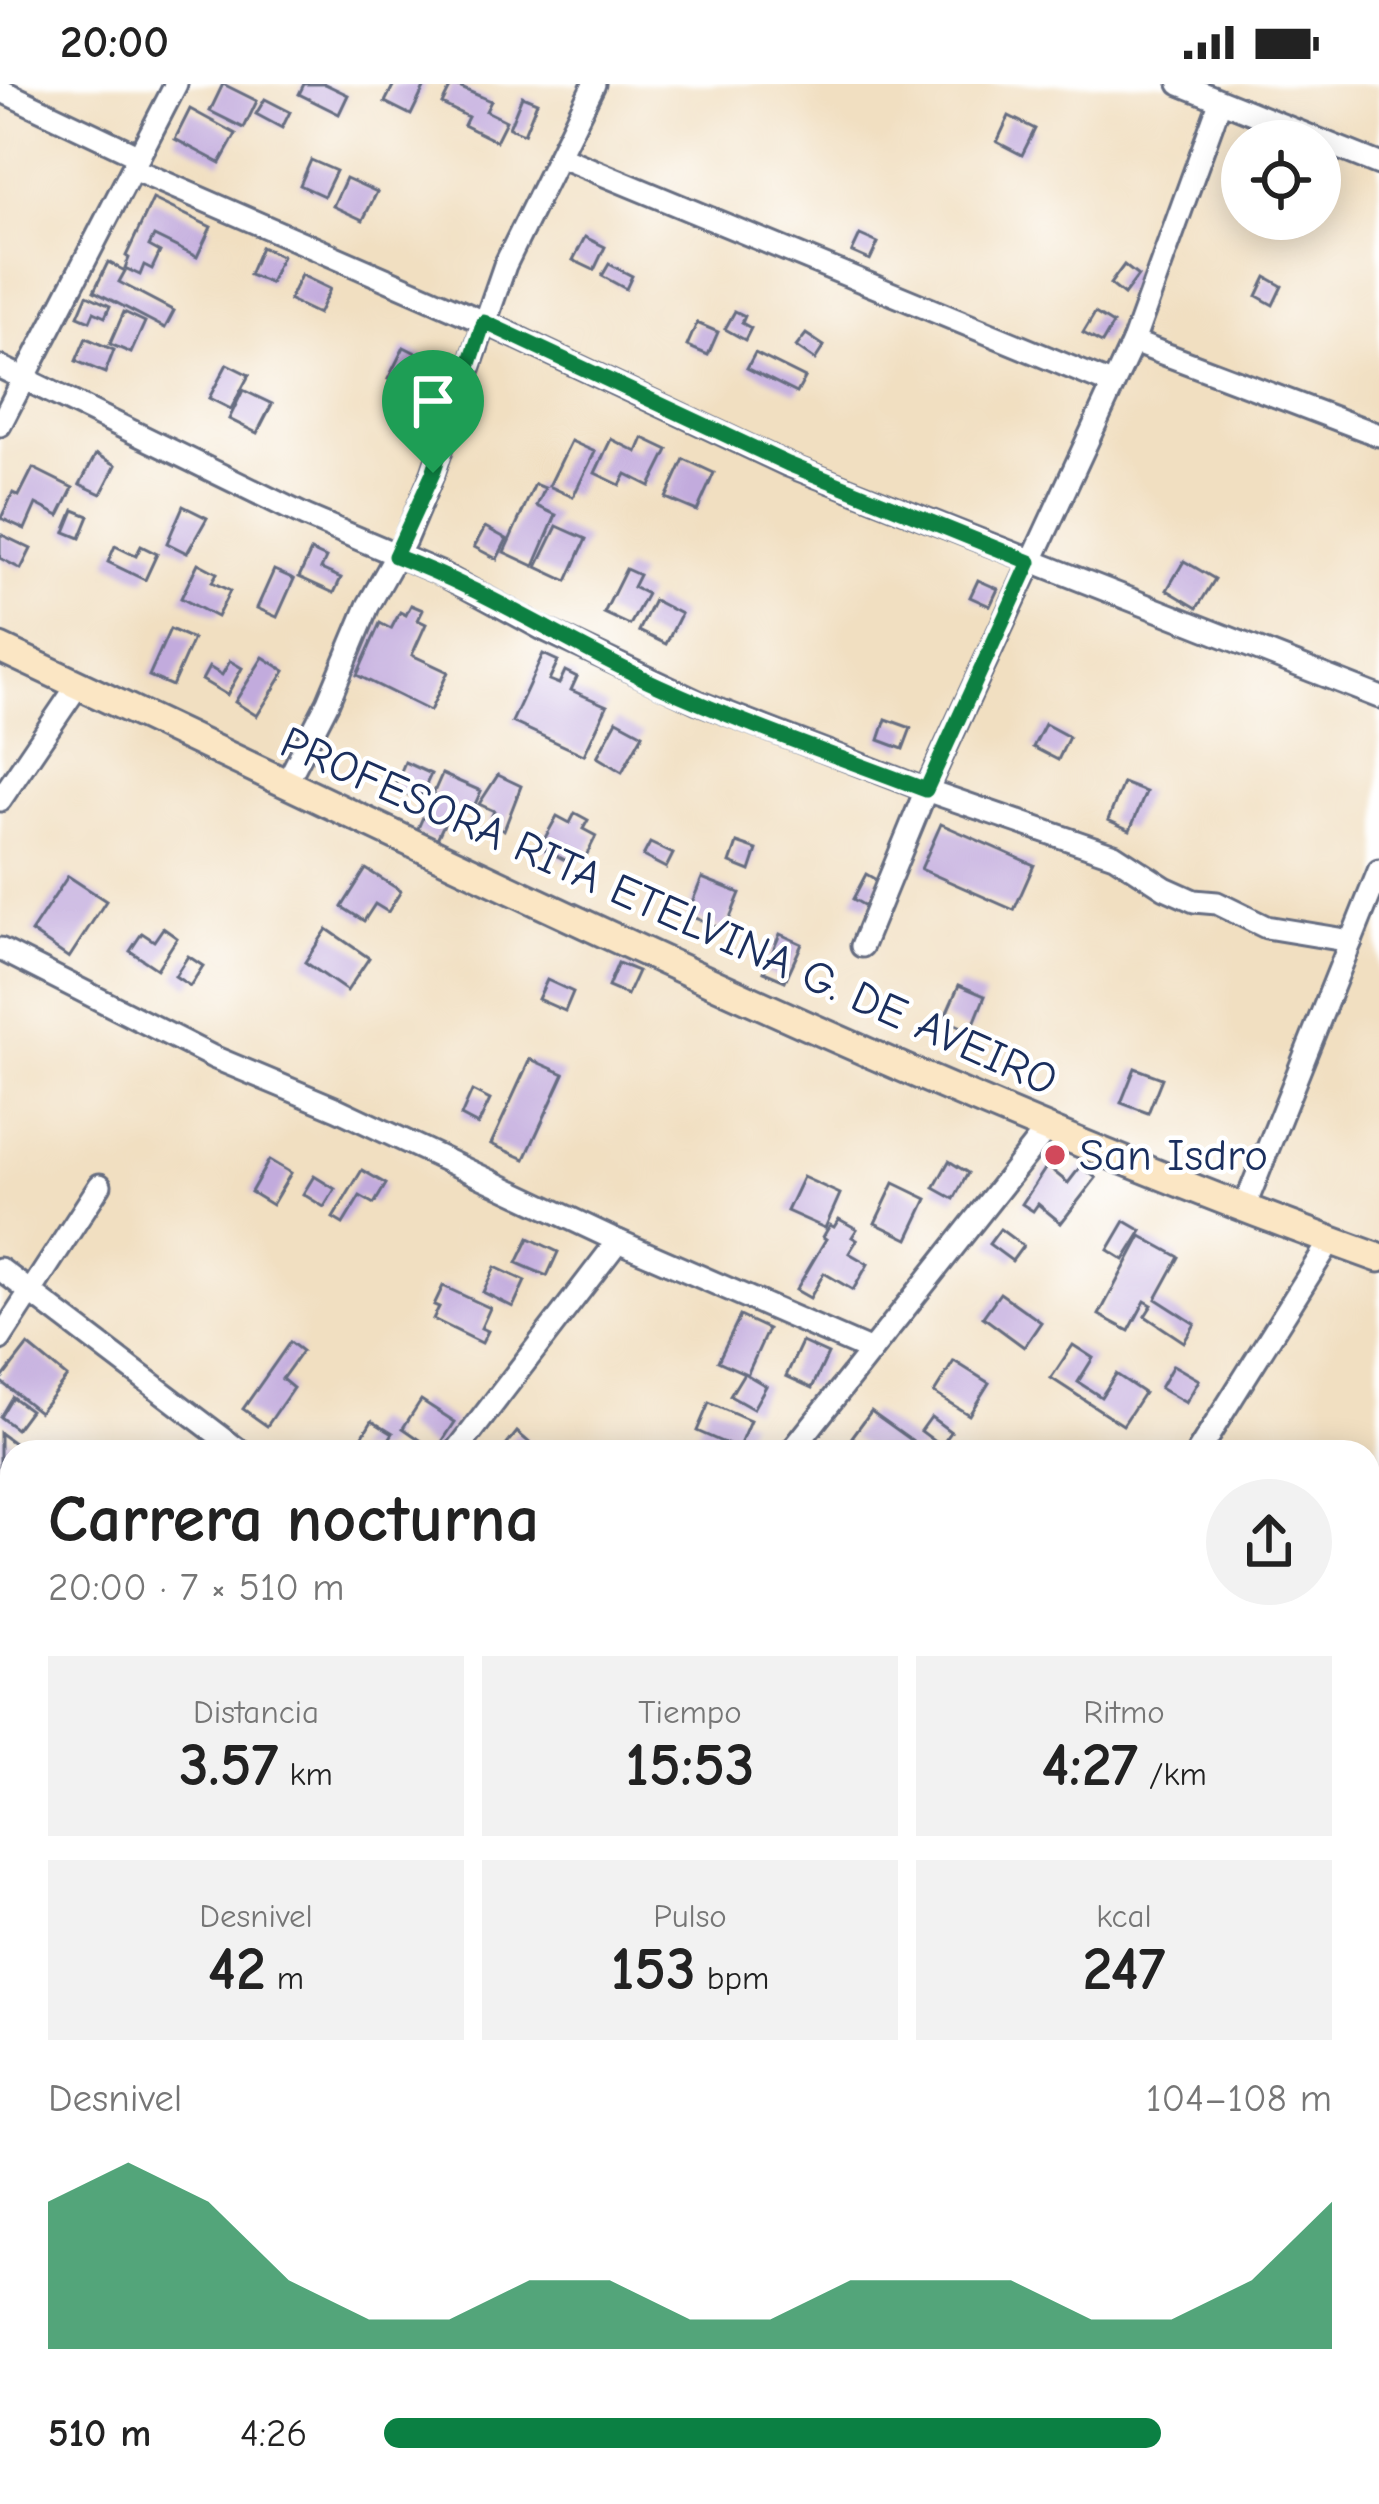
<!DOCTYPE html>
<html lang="es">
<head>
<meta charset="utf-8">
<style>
	:root { --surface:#fff; --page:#f2f2f2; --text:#222; --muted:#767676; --accent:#0b8043 }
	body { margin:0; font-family:"Comic Neue",sans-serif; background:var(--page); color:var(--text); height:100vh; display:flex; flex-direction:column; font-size:45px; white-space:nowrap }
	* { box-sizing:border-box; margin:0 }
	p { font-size:39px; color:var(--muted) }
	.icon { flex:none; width:66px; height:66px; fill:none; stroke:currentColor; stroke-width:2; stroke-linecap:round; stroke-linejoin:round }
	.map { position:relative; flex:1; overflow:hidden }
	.details { position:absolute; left:0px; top:1356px; width:1380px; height:1065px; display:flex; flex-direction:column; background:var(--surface); border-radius:36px 36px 0 0; box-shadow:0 6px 30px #0003 }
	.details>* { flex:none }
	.fabs { position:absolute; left:1221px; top:36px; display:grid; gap:24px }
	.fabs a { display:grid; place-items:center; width:120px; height:120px; border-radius:50%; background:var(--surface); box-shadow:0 6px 30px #0003; font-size:60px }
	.pin { position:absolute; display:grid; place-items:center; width:102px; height:102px; color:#fff; margin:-123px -51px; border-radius:50% 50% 50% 0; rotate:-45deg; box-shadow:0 0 12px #0007 }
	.pin .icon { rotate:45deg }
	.round { display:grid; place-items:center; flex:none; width:126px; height:126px; border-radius:63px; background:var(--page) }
	.headline { display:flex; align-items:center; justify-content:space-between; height:204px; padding:0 48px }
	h1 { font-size:66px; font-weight:800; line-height:90px }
	.stats { display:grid; grid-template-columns:repeat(3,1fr); gap:18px; height:204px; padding:12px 48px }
	.stats div { display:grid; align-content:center; border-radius:0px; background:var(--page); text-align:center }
	.stats b { font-size:60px; font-weight:800 }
	.stats small { font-size:33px; font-weight:400 }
	.stats p { font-size:33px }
	.chart { height:336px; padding:24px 48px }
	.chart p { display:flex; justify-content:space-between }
	.chart svg { width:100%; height:216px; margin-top:12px; fill:var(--accent); opacity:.7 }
	ul { padding:0 48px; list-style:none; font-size:39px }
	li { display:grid; grid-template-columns:192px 144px 1fr; align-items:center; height:90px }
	li i { height:30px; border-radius:15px; background:var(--accent) }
	.status { display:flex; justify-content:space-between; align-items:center; height:84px; padding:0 60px; background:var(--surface); direction:ltr }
	.status svg { height:33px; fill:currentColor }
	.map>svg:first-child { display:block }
	.green { fill:#8fce85; stroke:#557e72; stroke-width:3 }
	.building { fill:#c2abdd }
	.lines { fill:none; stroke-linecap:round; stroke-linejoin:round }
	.street-casing { stroke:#666d81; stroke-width:27 }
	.secondary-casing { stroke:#666d81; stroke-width:33 }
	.street { stroke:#fff; stroke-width:21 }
	.secondary { stroke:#fbe6c4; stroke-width:27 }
	.route-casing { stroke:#fff; stroke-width:24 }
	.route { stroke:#0b8043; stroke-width:15 }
	.poi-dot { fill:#d1495b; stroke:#fff; stroke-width:4.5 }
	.labels { text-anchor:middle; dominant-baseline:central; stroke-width:9; stroke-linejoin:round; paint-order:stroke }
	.street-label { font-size:45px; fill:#1b2f5e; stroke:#fff }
	.poi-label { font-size:45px; fill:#1b2f5e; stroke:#fff; text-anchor:start }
</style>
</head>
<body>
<div class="status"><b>20:00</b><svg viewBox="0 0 49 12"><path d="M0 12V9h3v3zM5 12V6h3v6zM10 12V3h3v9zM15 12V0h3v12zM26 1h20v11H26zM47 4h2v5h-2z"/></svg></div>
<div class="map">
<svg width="1379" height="2420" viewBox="0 0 1379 2420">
	<rect width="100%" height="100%" fill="#fff"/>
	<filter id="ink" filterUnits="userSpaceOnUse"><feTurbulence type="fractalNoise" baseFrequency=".00833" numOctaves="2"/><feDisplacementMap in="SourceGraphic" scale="24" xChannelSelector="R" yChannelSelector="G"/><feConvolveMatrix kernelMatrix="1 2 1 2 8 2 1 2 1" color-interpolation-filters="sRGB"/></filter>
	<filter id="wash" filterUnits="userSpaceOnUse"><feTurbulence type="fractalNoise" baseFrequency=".004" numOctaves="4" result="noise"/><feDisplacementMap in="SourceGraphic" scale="48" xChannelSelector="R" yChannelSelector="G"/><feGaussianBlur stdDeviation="2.7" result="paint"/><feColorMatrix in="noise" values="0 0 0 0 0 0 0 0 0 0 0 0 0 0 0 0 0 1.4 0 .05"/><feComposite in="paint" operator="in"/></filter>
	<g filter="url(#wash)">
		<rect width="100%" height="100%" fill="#f1dfc1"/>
		<polygon class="green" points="1379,1833 1379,2013 1368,2010 1368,1867"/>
		<g id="blocks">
			<g class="building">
				<polygon points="223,0 257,17 244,44 210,27"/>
				<polygon points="304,0 325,0 348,11 339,30 299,10"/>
				<polygon points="394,0 426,0 411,31 385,18"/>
				<polygon points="452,0 491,17 486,27 506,37 496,57 464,41 468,33 442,20"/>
				<polygon points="522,12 537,18 524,50 509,44"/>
				<polygon points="265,15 290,28 282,44 256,30"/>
				<polygon points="190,25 236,50 220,79 175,55"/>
				<polygon points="1009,32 1035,45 1022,71 997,58"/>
				<polygon points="311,76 336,87 324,112 300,101"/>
				<polygon points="346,94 377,108 363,136 333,122"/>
				<polygon points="153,115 211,143 197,173 154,152 149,162 160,168 152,185 144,181 140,191 125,184 129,174 126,172"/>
				<polygon points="860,151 878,159 870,176 852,168"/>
				<polygon points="585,153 605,163 594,186 573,176"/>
				<polygon points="261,163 282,172 270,199 249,191"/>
				<polygon points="108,178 125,187 119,198 174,227 165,244 94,207"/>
				<polygon points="609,180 632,192 626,205 602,192"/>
				<polygon points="1124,181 1138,192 1124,211 1110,200"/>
				<polygon points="301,191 330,205 318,230 289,216"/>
				<polygon points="1266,193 1282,202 1273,221 1257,212"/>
				<polygon points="87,211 110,222 105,233 94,228 90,237 78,232"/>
				<polygon points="735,227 745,232 742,239 751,244 745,256 725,245"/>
				<polygon points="124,228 145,238 131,269 110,260"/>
				<polygon points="1095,229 1113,240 1102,259 1083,249"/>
				<polygon points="697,239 718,248 708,271 687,262"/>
				<polygon points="806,250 824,262 815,276 796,263"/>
				<polygon points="86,254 114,266 105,289 76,277"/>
				<polygon points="404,263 430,276 409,318 391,309 396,299 388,295"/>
				<polygon points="755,269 805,294 797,309 747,284"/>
				<polygon points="227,280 249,291 231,325 209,314"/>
				<polygon points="243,306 272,320 257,349 229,335"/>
				<polygon points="643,354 668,366 650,402 626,390 620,401 595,389 611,355 637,368"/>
				<polygon points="571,357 595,368 573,413 549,402"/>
				<polygon points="96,370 116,381 101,410 80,400"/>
				<polygon points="684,375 714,389 697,427 666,414"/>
				<polygon points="33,384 73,404 59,432 36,420 25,445 1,434 13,409 19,412"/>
				<polygon points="535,400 545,404 537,422 556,431 534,482 504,468"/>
				<polygon points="183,422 207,434 187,469 167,459"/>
				<polygon points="74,426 89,432 80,454 65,448"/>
				<polygon points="557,442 586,455 567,497 537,483"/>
				<polygon points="485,443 507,455 497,475 474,463"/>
				<polygon points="0,450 31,465 21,485 0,474"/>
				<polygon points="115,462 136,472 141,462 157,470 145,496 108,478"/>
				<polygon points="311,467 326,474 321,485 341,494 334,509 299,493"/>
				<polygon points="1184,477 1215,495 1197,524 1167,506"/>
				<polygon points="198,479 217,489 212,498 230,507 217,533 181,514"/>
				<polygon points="626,485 639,491 633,503 647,510 630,541 604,529"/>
				<polygon points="274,486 294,495 277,533 257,524"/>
				<polygon points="978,496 998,505 990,522 970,513"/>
				<polygon points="654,516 681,530 666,560 639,547"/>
				<polygon points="411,521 423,526 418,536 426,540 412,571 448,588 430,627 357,591 380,539 391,545 400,528 406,531"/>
				<polygon points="170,545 193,555 172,602 149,592"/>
				<polygon points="543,570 558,577 549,596 559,600 565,587 577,593 571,606 607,622 584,671 512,638"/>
				<polygon points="263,573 285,587 257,632 235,618"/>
				<polygon points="230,577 242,584 227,611 202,596 209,583 222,591"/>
				<polygon points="886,635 911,644 903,665 879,656"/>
				<polygon points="617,636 643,650 622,688 597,673"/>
				<polygon points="1045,640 1069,653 1058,676 1033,663"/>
				<polygon points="405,678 431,690 419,716 394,704"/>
				<polygon points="442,690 481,707 471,729 453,721 436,757 416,749"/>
				<polygon points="498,691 521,702 504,746 489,738 494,727 479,720"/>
				<polygon points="1123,699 1146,708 1130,746 1108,736"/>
				<polygon points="575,729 588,736 583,745 596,752 585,774 572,767 567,777 540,763 557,732 570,739"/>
				<polygon points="941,740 1034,781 1014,826 921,785"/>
				<polygon points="650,759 673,770 666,784 643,772"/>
				<polygon points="737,759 757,766 750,787 730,779"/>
				<polygon points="366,785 401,807 388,828 375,820 364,837 342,823"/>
				<polygon points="866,790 880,798 867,823 853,815"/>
				<polygon points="68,792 106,817 69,874 31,848"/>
				<polygon points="702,794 740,809 725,846 687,831"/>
				<polygon points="163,844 177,854 157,885 130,867 142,849 154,857"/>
				<polygon points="327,845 369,874 347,907 305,878"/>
				<polygon points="780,850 802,860 785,897 764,888"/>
				<polygon points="188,872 203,882 190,902 175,892"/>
				<polygon points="618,879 638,887 627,911 608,903"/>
				<polygon points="547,896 573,908 565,927 538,915"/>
				<polygon points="959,901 985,912 971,947 944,935"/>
				<polygon points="530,975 564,990 525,1075 491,1060"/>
				<polygon points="1135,984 1162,994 1148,1029 1121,1019"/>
				<polygon points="472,1007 490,1016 478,1041 461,1032"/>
				<polygon points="269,1076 291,1089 272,1121 251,1108"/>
				<polygon points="949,1077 968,1089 954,1115 934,1104"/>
				<polygon points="1047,1082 1068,1099 1081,1082 1096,1094 1061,1139 1038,1120 1033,1127 1022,1120"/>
				<polygon points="362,1086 386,1100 374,1120 360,1112 343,1140 333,1134"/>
				<polygon points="314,1092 335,1105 324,1123 303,1110"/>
				<polygon points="803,1093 840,1110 825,1144 787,1127"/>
				<polygon points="894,1099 927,1115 908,1155 875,1139"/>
				<polygon points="839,1135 857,1145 852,1153 857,1156 849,1169 868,1180 853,1206 824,1189 810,1214 796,1206 826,1155 823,1153 830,1141 834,1143"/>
				<polygon points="1125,1137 1142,1147 1124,1176 1108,1166"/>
				<polygon points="1000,1145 1023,1162 1012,1177 989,1160"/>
				<polygon points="1141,1152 1179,1173 1156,1215 1195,1240 1184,1258 1145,1232 1152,1221 1145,1217 1129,1247 1099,1231"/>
				<polygon points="529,1154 558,1168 547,1192 517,1179"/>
				<polygon points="495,1183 525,1197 513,1223 483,1208"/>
				<polygon points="443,1202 490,1224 481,1244 488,1247 482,1259 433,1235 439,1223 434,1221"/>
				<polygon points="1000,1209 1041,1238 1024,1263 983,1233"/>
				<polygon points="740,1232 768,1245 747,1291 744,1289 766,1302 753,1325 730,1312 744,1289 718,1277"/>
				<polygon points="290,1258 302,1267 282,1295 293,1304 267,1342 243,1325"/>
				<polygon points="802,1258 828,1270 812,1304 786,1292"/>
				<polygon points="28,1261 67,1293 39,1328 0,1297"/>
				<polygon points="1073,1261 1093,1274 1078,1298 1101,1313 1116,1290 1144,1309 1123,1341 1051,1294"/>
				<polygon points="954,1277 989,1299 969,1331 934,1309"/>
				<polygon points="1173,1281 1199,1296 1186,1319 1160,1304"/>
				<polygon points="12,1313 30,1326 16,1345 0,1333"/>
				<polygon points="421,1316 455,1338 436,1367 403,1344"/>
				<polygon points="709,1319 750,1337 738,1365 697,1347"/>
				<polygon points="871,1327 924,1365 921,1368 864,1368 867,1364 852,1353"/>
				<polygon points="931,1333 951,1348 941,1362 921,1347"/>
				<polygon points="372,1336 393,1349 381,1368 353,1368"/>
				<polygon points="517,1348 540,1368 501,1368"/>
				<polygon points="0,1349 26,1368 12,1368 10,1389 0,1382"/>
				<polygon points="0,1486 12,1496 12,1527 0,1542"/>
				<polygon points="0,2023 12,2033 12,2068 6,2075 0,2070"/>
				<polygon points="0,2233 12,2242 12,2274 0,2265"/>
				<polygon points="12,2409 56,2409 48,2420 26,2420"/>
			</g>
		</g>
	</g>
	<g filter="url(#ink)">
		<use href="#blocks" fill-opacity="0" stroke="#666d81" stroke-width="3"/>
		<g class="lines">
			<g class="street-casing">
				<g id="street">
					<polyline points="1180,0 1379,80"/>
					<polyline points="0,6 139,72"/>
					<polyline points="561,73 1111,300"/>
					<polyline points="133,85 484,238 788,381 1379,613"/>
					<polyline points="1133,258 1379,351"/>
					<polyline points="0,283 305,432 440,489 541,544 698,618 926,706 1114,771 1165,804 1194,817 1217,819 1266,843 1351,857"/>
					<polyline points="0,341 176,0"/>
					<polyline points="286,700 328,618 368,522 405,456 433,389 505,181 594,0"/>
					<polyline points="0,716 78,601"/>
					<polyline points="862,862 926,706 1133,258 1220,18"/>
					<polyline points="0,865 213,973 337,1025 618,1157 871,1267"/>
					<polyline points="1244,1124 1379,787"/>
					<polyline points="0,1185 241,1368"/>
					<polyline points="0,1255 100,1101"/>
					<polyline points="456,1368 618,1157"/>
					<polyline points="791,1368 1046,1046"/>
					<polyline points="1198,1368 1331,1156"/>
					<polyline points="0,1431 12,1440"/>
					<polyline points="0,1767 12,1776"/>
					<polyline points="0,1940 12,1925"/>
					<polyline points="0,2337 12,2322"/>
					<polyline points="1319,2409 1322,2420"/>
					<polyline points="1067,2420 1104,2409"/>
				</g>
			</g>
			<g class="secondary-casing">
				<path id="secondary" d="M0 564C455 777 905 1004 1379 1174"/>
			</g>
			<use href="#street" class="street"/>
			<use href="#secondary" class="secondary"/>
		</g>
	</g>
	<g class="lines" filter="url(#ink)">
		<g class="route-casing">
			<path id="route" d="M484 238 788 380 1030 478 926 706C837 672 746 641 660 602 570 561 487 506 395 472L433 389Z"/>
		</g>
		<use href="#route" class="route"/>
	</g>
	<circle class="poi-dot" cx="1055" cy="1071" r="12"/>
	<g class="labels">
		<g class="street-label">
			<text transform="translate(669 827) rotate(24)">PROFESORA RITA ETELVINA G. DE AVEIRO</text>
		</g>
		<g class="poi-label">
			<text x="1079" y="1071">San Isdro</text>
		</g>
	</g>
</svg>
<div class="fabs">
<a><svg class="icon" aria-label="locate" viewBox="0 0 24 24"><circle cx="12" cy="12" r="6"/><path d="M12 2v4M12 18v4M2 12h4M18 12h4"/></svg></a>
</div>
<div class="pin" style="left:433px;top:389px;background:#1e9e55"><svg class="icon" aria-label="arrive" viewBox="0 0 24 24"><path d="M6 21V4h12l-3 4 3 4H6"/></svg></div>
<section class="details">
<div class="headline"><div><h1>Carrera nocturna</h1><p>20:00 · 7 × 510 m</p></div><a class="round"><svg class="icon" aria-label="share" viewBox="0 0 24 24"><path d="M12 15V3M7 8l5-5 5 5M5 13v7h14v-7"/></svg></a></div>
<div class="stats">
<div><p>Distancia</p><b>3.57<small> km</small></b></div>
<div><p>Tiempo</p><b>15:53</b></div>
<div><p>Ritmo</p><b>4:27<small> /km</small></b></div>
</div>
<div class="stats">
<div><p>Desnivel</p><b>42<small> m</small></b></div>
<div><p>Pulso</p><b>153<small> bpm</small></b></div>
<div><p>kcal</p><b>247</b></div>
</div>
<div class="chart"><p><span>Desnivel</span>104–108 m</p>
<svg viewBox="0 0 160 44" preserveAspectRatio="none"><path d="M0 44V14L10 6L20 14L30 30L40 38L50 38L60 30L70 30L80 38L90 38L100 30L110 30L120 30L130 38L140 38L150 30L160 14V44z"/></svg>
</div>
<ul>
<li><b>510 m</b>4:26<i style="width:82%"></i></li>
</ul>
</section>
</div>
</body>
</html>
